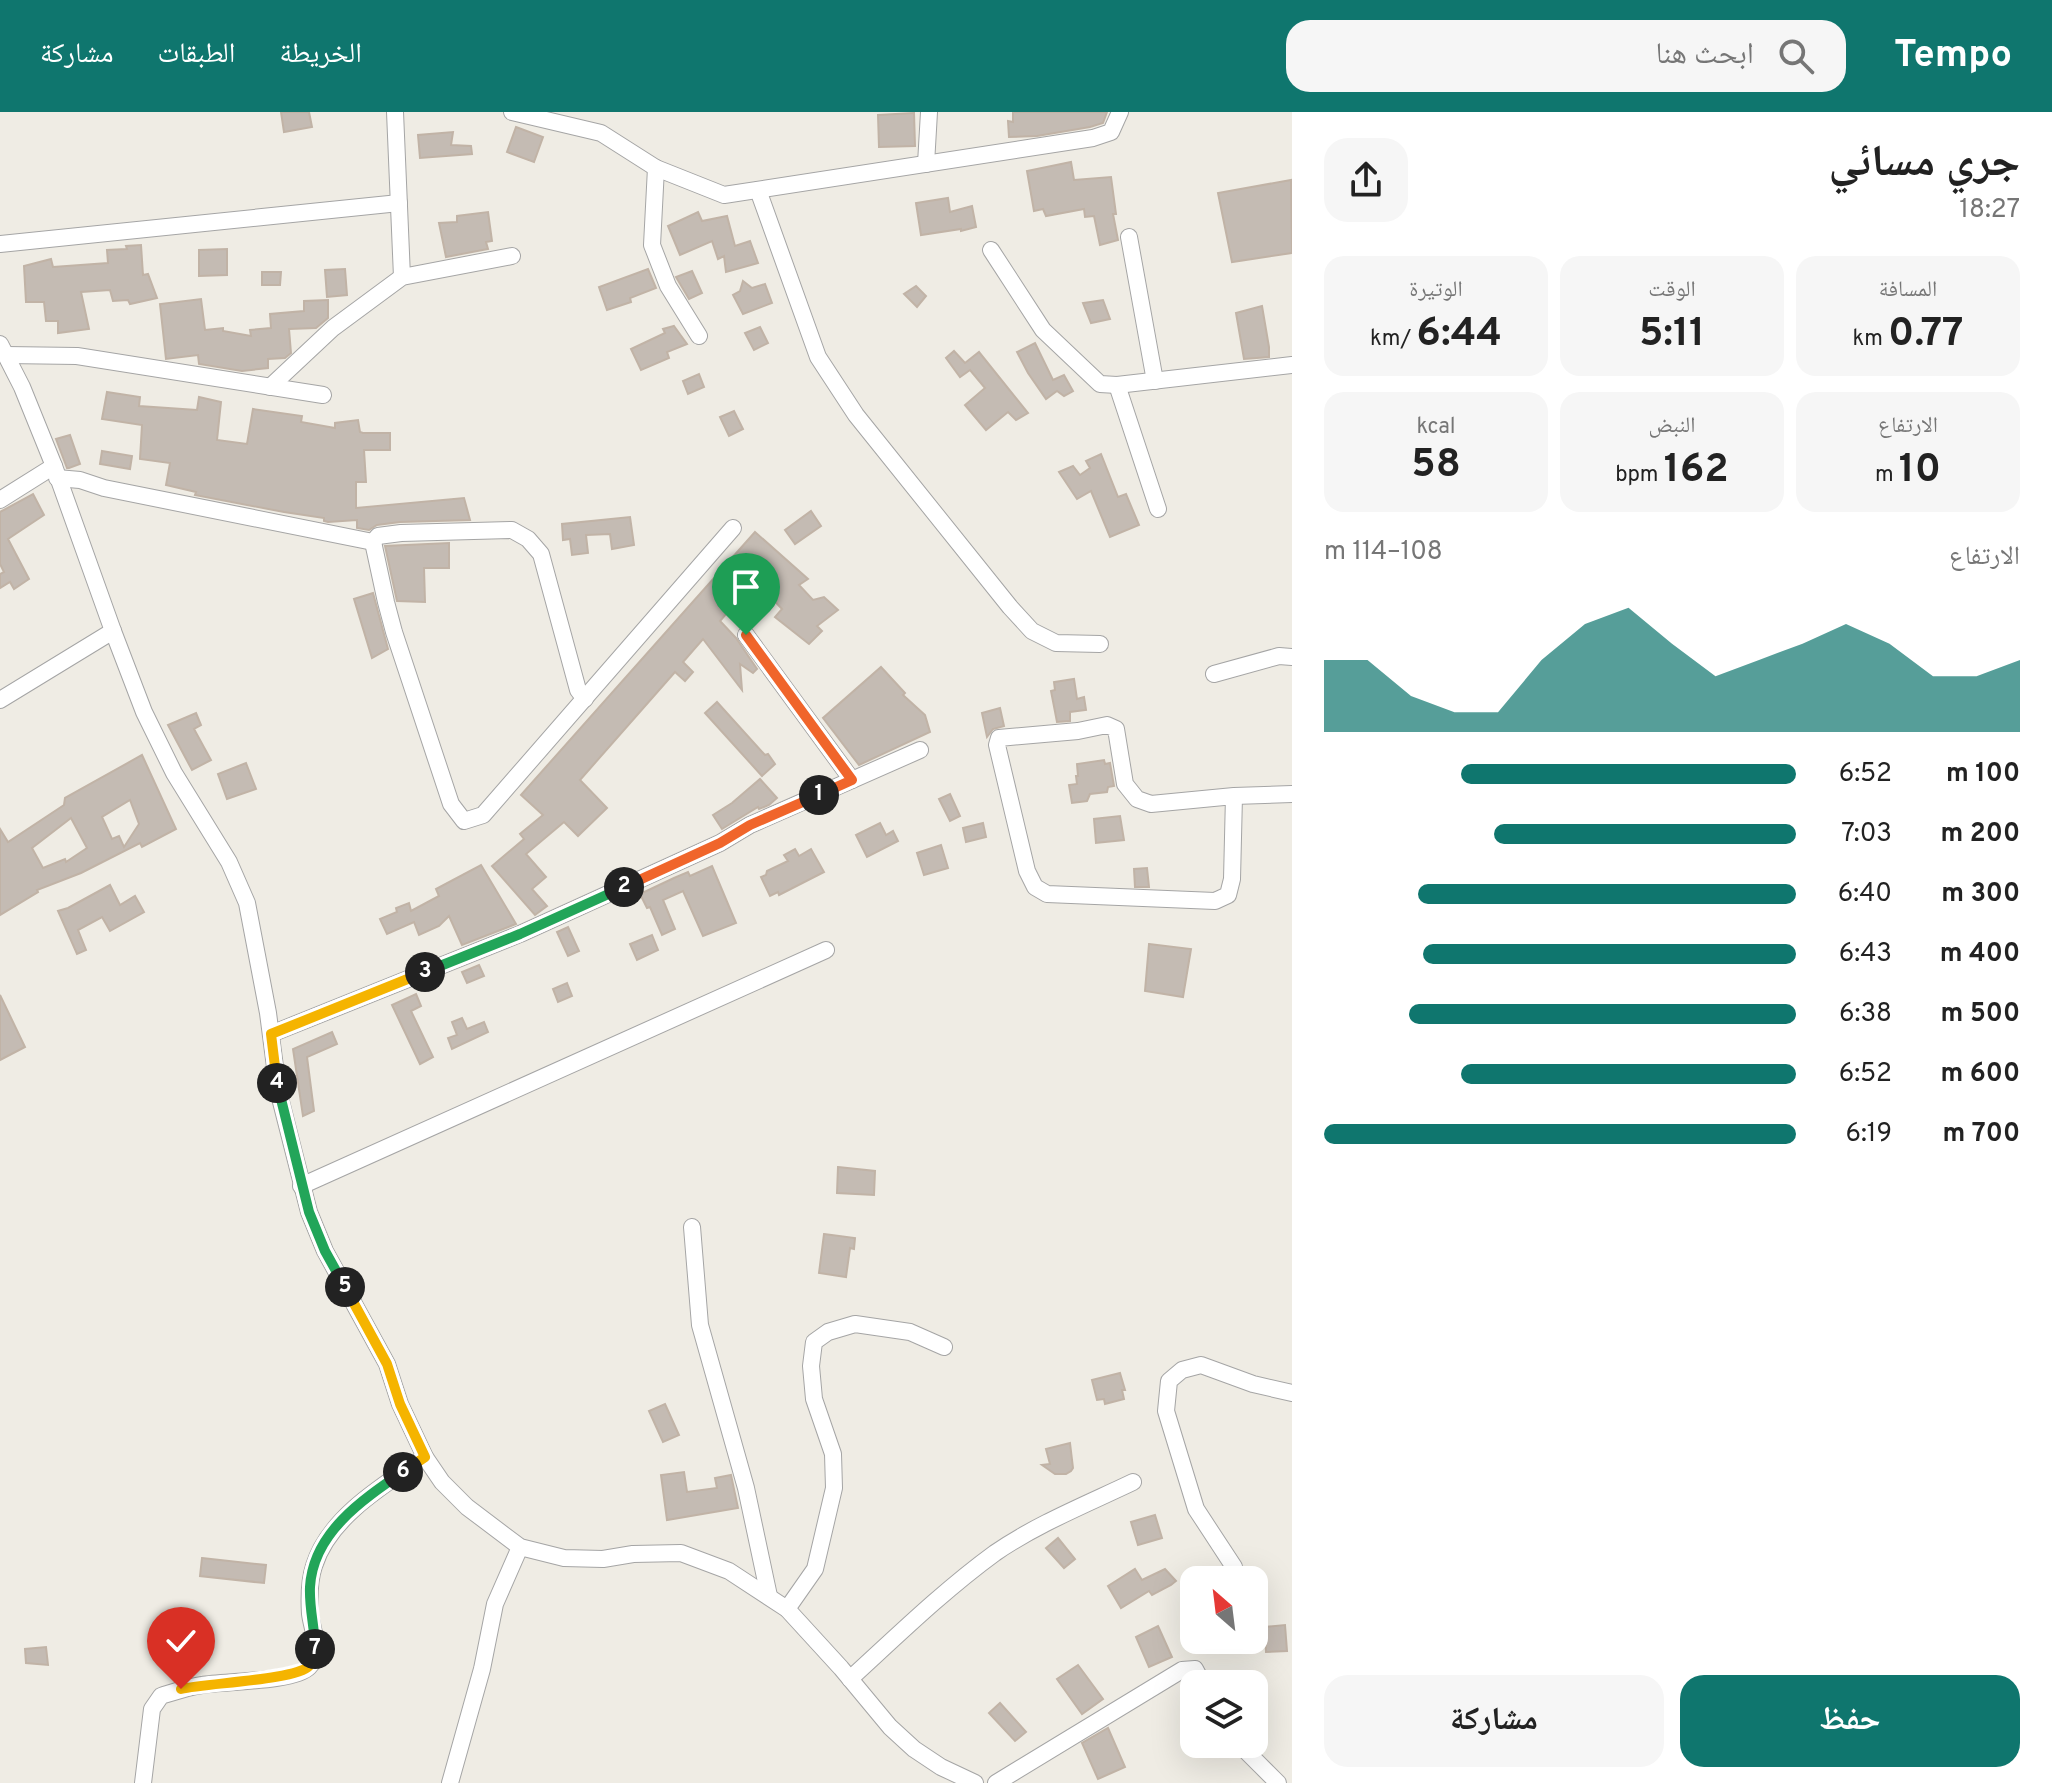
<!DOCTYPE html>
<html lang="ar">
<head>
<meta charset="utf-8">
<style>
	:root { --surface:#fff; --page:#f6f6f6; --text:#222; --muted:#767676; --accent:#0f766e }
	body { margin:0; font-family:Overpass,"Noto Naskh Arabic",sans-serif; background:var(--page); color:var(--text); direction:rtl; height:100vh; display:flex; flex-direction:column; font-size:30px; white-space:nowrap }
	* { box-sizing:border-box; margin:0 }
	p { font-size:26px; color:var(--muted) }
	.icon { flex:none; width:44px; height:44px; fill:none; stroke:currentColor; stroke-width:2; stroke-linecap:round; stroke-linejoin:round }
	.map { position:relative; flex:1; overflow:hidden; direction:ltr }
	.panel { display:flex; flex-direction:column; background:var(--surface); width:760px }
	.panel>* { flex:none }
	.needle { width:52px; rotate:332deg }
	.buttons { position:absolute; left:1180px; top:1454px; display:grid; gap:16px }
	.buttons a { display:grid; place-items:center; width:88px; height:88px; border-radius:16px; background:var(--surface); box-shadow:0 8px 32px #0002; font-size:40px }
	.pin { position:absolute; display:grid; place-items:center; width:68px; height:68px; color:#fff; margin:-82px -34px; border-radius:50% 50% 50% 0; rotate:-45deg; box-shadow:0 0 8px #0007 }
	.pin .icon { rotate:45deg }
	.km { position:absolute; width:40px; height:40px; margin:-20px; border-radius:50%; background:#222; color:#fff; font-size:22px; line-height:40px; text-align:center }
	.round { display:grid; place-items:center; flex:none; width:84px; height:84px; border-radius:24px; background:var(--page) }
	.head { display:flex; align-items:center; justify-content:space-between; height:136px; padding:0 32px }
	h1 { font-size:44px; font-weight:700; line-height:60px }
	.metrics { display:grid; grid-template-columns:repeat(3,1fr); gap:12px; height:136px; padding:8px 32px }
	.metrics div { display:grid; align-content:center; border-radius:20px; background:var(--page); text-align:center }
	.metrics b { font-size:40px; font-weight:700 }
	.metrics small { font-size:22px; font-weight:400 }
	.metrics p { font-size:22px }
	.chart { height:224px; padding:16px 32px }
	.chart p { display:flex; justify-content:space-between }
	.chart svg { width:100%; height:144px; margin-top:8px; fill:var(--accent); opacity:.7 }
	.cta { display:flex; gap:16px; margin-top:auto; padding:16px 32px }
	.cta a { flex:1; height:92px; border-radius:24px; background:var(--accent); color:#fff; font-size:32px; font-weight:700; line-height:92px; text-align:center }
	.cta a+a { background:var(--page); color:var(--text) }
	ul { padding:0 32px; list-style:none; font-size:26px }
	li { display:grid; grid-template-columns:128px 96px 1fr; align-items:center; height:60px }
	li i { height:20px; border-radius:10px; background:var(--accent) }
	header { display:flex; align-items:center; gap:48px; box-sizing:border-box; height:112px; padding:0 40px; background:var(--accent); color:#fff }
	header strong { font-size:38px }
	nav { display:flex; gap:44px; margin-inline-start:auto; font-size:28px }
	.search { width:560px; height:72px; background:var(--page); display:flex; align-items:center; gap:20px; box-sizing:border-box; padding:0 28px; border-radius:24px; color:var(--muted); font-size:30px }
	main { display:flex; flex:1; min-height:0 }
	.map>svg:first-child { display:block }
	.building { fill:#c4bbb3; stroke:#c1b3a6; stroke-width:2; fill-rule:evenodd }
	.lines { fill:none; stroke-linecap:round; stroke-linejoin:round }
	.street-casing { stroke:#a5a5a5; stroke-width:18 }
	.street { stroke:#fff; stroke-width:16 }
	.split-1-casing { stroke:#fff; stroke-width:16 }
	.split-2-casing { stroke:#fff; stroke-width:16 }
	.split-3-casing { stroke:#fff; stroke-width:16 }
	.split-4-casing { stroke:#fff; stroke-width:16 }
	.split-5-casing { stroke:#fff; stroke-width:16 }
	.split-6-casing { stroke:#fff; stroke-width:16 }
	.split-7-casing { stroke:#fff; stroke-width:16 }
	.split-8-casing { stroke:#fff; stroke-width:16 }
	.split-1 { stroke:#f0652b; stroke-width:10 }
	.split-2 { stroke:#f0652b; stroke-width:10 }
	.split-3 { stroke:#22a559; stroke-width:10 }
	.split-4 { stroke:#f5b400; stroke-width:10 }
	.split-5 { stroke:#22a559; stroke-width:10 }
	.split-6 { stroke:#f5b400; stroke-width:10 }
	.split-7 { stroke:#22a559; stroke-width:10 }
	.split-8 { stroke:#f5b400; stroke-width:10 }
</style>
</head>
<body>
<header>
<strong>Tempo</strong>
<div class="search"><svg class="icon" aria-label="search" viewBox="0 0 24 24"><circle cx="10" cy="10" r="6"/><path d="M15 15l6 6"/></svg>ابحث هنا</div>
<nav><a>الخريطة</a><a>الطبقات</a><a>مشاركة</a></nav>
</header>
<main>
<section class="panel">
<div class="head"><div><h1>جري مسائي</h1><p>18:27</p></div><a class="round"><svg class="icon" aria-label="share" viewBox="0 0 24 24"><path d="M12 15V3M7 8l5-5 5 5M5 13v7h14v-7"/></svg></a></div>
<div class="metrics">
<div><p>المسافة</p><b>0.77<small> km</small></b></div>
<div><p>الوقت</p><b>5:11</b></div>
<div><p>الوتيرة</p><b>6:44<small> /km</small></b></div>
</div>
<div class="metrics">
<div><p>الارتفاع</p><b>10<small> m</small></b></div>
<div><p>النبض</p><b>162<small> bpm</small></b></div>
<div><p>kcal</p><b>58</b></div>
</div>
<div class="chart"><p><span>الارتفاع</span>108–114 m</p>
<svg viewBox="0 0 160 44" preserveAspectRatio="none"><path d="M0 44V22L10 22L20 33L30 38L40 38L50 22L60 11L70 6L80 17L90 27L100 22L110 17L120 11L130 17L140 27L150 27L160 22V44z"/></svg>
</div>
<ul>
<li><b>100 m</b>6:52<i style="width:71%"></i></li>
<li><b>200 m</b>7:03<i style="width:64%"></i></li>
<li><b>300 m</b>6:40<i style="width:80%"></i></li>
<li><b>400 m</b>6:43<i style="width:79%"></i></li>
<li><b>500 m</b>6:38<i style="width:82%"></i></li>
<li><b>600 m</b>6:52<i style="width:71%"></i></li>
<li><b>700 m</b>6:19<i style="width:100%"></i></li>
</ul>
<div class="cta"><a>حفظ</a><a>مشاركة</a></div>
</section>
<div class="map">
<svg width="1292" height="1671" viewBox="0 0 1292 1671">
	<rect width="100%" height="100%" fill="#efece4"/>
	<g class="building">
		<polygon points="281,0 309,0 312,15 284,20"/>
		<polygon points="1013,0 1107,0 1103,11 1090,15 1037,24 1009,25 1008,9 1013,10"/>
		<polygon points="914,1 915,34 879,35 878,3"/>
		<polygon points="516,15 543,25 534,50 507,40"/>
		<polygon points="453,20 451,33 471,34 472,42 420,46 418,23"/>
		<polygon points="1071,50 1074,68 1111,65 1116,102 1113,102 1118,128 1100,133 1094,104 1085,105 1084,97 1046,104 1043,97 1034,99 1027,59"/>
		<polygon points="1291,68 1292,141 1232,150 1218,81"/>
		<polygon points="948,86 950,100 972,94 976,115 961,119 961,117 921,123 916,91"/>
		<polygon points="488,100 492,129 486,130 488,137 446,145 439,111 457,110 457,104"/>
		<polygon points="698,100 702,109 727,104 735,134 750,129 758,151 726,160 724,144 718,147 712,129 680,143 668,114"/>
		<polygon points="141,133 143,163 148,162 157,186 130,192 128,188 113,189 110,178 81,180 89,217 58,221 58,209 46,209 44,190 26,190 24,154 51,147 53,155 108,151 107,138 127,137 126,134"/>
		<polygon points="227,137 227,163 199,164 199,138"/>
		<polygon points="345,157 347,183 327,185 325,158"/>
		<polygon points="648,157 656,176 630,186 631,190 607,198 599,175"/>
		<polygon points="692,159 702,181 689,187 676,165"/>
		<polygon points="262,160 281,160 280,173 262,173"/>
		<polygon points="743,169 752,176 765,172 772,191 743,202 733,183 740,179"/>
		<polygon points="916,174 926,184 917,195 904,182"/>
		<polygon points="201,187 205,218 223,216 223,219 251,224 250,218 271,216 270,202 304,199 304,189 328,188 328,206 316,216 289,217 291,241 285,246 268,247 268,256 242,259 199,252 198,243 166,247 160,192"/>
		<polygon points="1103,188 1110,207 1091,211 1083,191"/>
		<polygon points="1262,194 1269,235 1269,245 1244,247 1236,201"/>
		<polygon points="674,214 687,232 667,240 669,246 641,258 631,237 665,221 663,217"/>
		<polygon points="760,215 768,231 754,238 745,221"/>
		<polygon points="1035,231 1053,268 1064,263 1073,279 1064,284 1057,279 1046,287 1028,261 1017,240"/>
		<polygon points="954,239 965,251 979,240 1028,301 1016,308 1008,300 986,318 965,293 985,276 970,258 960,265 946,246"/>
		<polygon points="699,262 704,275 688,282 683,269"/>
		<polygon points="107,280 140,285 139,294 197,298 199,285 221,290 217,328 247,332 253,297 302,304 301,310 335,316 335,311 358,308 360,320 363,321 390,321 390,338 364,338 366,370 356,370 356,396 464,386 470,408 400,410 377,413 369,418 357,416 357,408 328,410 324,409 324,406 284,400 195,383 196,380 166,373 170,351 140,347 142,313 102,307"/>
		<polygon points="734,299 743,317 729,324 720,305"/>
		<polygon points="70,323 80,352 69,356 67,356 56,327"/>
		<polygon points="102,339 132,344 130,357 100,352"/>
		<polygon points="1101,342 1118,385 1126,382 1139,413 1110,425 1091,379 1077,387 1059,360 1073,354 1080,363 1090,356 1086,349"/>
		<polygon points="33,382 44,403 8,427 29,467 14,477 10,470 0,476 0,462 4,460 0,452 0,400"/>
		<polygon points="811,399 821,414 795,432 785,418"/>
		<polygon points="630,405 634,433 612,437 610,422 586,423 588,441 572,443 570,427 563,428 562,412"/>
		<polygon points="755,420 808,467 799,473 813,488 824,485 838,498 817,514 822,519 809,532 775,505 782,497 755,468 720,509 736,526 757,557 753,561 740,552 742,578 703,527 683,550 693,560 685,569 675,560 580,668 607,696 578,724 564,710 526,742 546,765 532,777 547,794 535,803 492,754 524,727 520,722 543,703 521,683"/>
		<polygon points="449,431 449,456 424,456 425,490 397,489 385,434"/>
		<polygon points="373,481 388,537 372,546 354,487"/>
		<polygon points="881,555 905,581 903,583 925,603 930,620 859,653 823,606"/>
		<polygon points="1074,567 1077,587 1084,585 1086,598 1070,600 1070,609 1057,610 1051,579 1055,578 1054,570"/>
		<polygon points="717,590 765,643 768,642 775,652 762,664 705,601"/>
		<polygon points="1000,596 1004,614 993,617 987,625 982,601"/>
		<polygon points="196,601 201,613 194,617 211,648 192,658 168,613"/>
		<path d="M142 643 176 717 142 735 140 731 81 761 37 778 38 780 0 803V717L8 730 64 693 65 686ZM130 688 139 712 124 735 119 724 112 727 102 705ZM71 706 87 736 66 750 65 747 43 756 32 736Z"/>
		<polygon points="1104,648 1105,652 1110,651 1114,674 1108,675 1107,680 1090,682 1087,689 1072,691 1069,673 1077,672 1076,664 1078,664 1077,652"/>
		<polygon points="246,651 256,677 227,687 218,662"/>
		<polygon points="760,667 777,686 769,693 759,697 758,695 722,717 713,703 732,691"/>
		<polygon points="950,682 960,704 950,709 939,687"/>
		<polygon points="1120,704 1124,728 1096,731 1094,707"/>
		<polygon points="880,711 886,723 893,719 898,729 867,745 856,723"/>
		<polygon points="983,711 986,725 966,730 963,716"/>
		<polygon points="941,733 948,756 924,763 917,741"/>
		<polygon points="795,737 799,744 811,737 824,760 779,783 778,780 770,784 761,765 766,763 767,759 788,749 784,743"/>
		<polygon points="481,753 516,812 462,833 449,804 439,814 419,823 414,810 387,822 380,807 397,800 396,796 409,791 411,799 439,784 436,777"/>
		<polygon points="712,754 736,811 703,824 683,779 663,788 675,817 662,823 650,795 647,796 640,782 674,766 688,760 690,764"/>
		<polygon points="1147,756 1149,775 1135,775 1134,757"/>
		<polygon points="110,773 120,793 135,784 144,800 110,819 102,805 78,818 86,838 77,842 58,799 68,796"/>
		<polygon points="568,815 579,839 568,844 557,820"/>
		<polygon points="652,823 658,838 637,848 630,832"/>
		<polygon points="1149,832 1191,837 1183,885 1145,879"/>
		<polygon points="479,853 484,864 467,871 462,860"/>
		<polygon points="567,871 572,884 558,890 553,877"/>
		<polygon points="416,882 421,894 411,899 433,945 420,952 392,893"/>
		<polygon points="0,883 25,935 0,948"/>
		<polygon points="462,906 467,917 484,910 488,920 452,937 448,926 457,923 452,910"/>
		<polygon points="332,920 337,932 307,945 314,999 303,1004 293,937"/>
		<polygon points="838,1055 875,1059 874,1083 837,1081"/>
		<polygon points="824,1122 855,1126 854,1137 850,1136 846,1165 819,1161"/>
		<polygon points="1120,1261 1125,1278 1122,1278 1124,1287 1105,1292 1104,1287 1097,1288 1092,1268"/>
		<polygon points="665,1292 679,1323 663,1330 649,1299"/>
		<polygon points="1070,1331 1073,1356 1071,1359 1066,1362 1055,1362 1042,1353 1050,1352 1046,1337"/>
		<polygon points="684,1360 687,1380 717,1376 715,1366 731,1363 738,1396 667,1408 661,1363"/>
		<polygon points="1155,1403 1162,1426 1138,1433 1131,1410"/>
		<polygon points="1058,1426 1075,1447 1064,1456 1046,1436"/>
		<polygon points="202,1446 266,1453 264,1471 200,1464"/>
		<polygon points="1135,1457 1142,1468 1165,1457 1176,1469 1171,1473 1152,1483 1149,1479 1121,1496 1108,1474"/>
		<polygon points="1285,1513 1287,1539 1266,1540 1265,1515"/>
		<polygon points="1158,1514 1172,1545 1149,1555 1136,1525"/>
		<polygon points="46,1535 48,1553 26,1551 25,1537"/>
		<polygon points="1078,1553 1103,1587 1082,1602 1057,1567"/>
		<polygon points="1000,1591 1026,1620 1015,1629 989,1601"/>
		<polygon points="1108,1616 1125,1655 1098,1667 1082,1631"/>
	</g>
	<g class="lines">
		<g class="street-casing">
			<g id="street">
				<polyline points="395,0 402,165"/>
				<polyline points="512,0 601,21 656,56 724,83 1093,26 1111,20 1120,0"/>
				<polyline points="926,52 929,0"/>
				<polyline points="656,56 652,133 668,174 699,224"/>
				<polyline points="758,78 818,245 856,303 1010,495 1032,519 1056,531 1100,532"/>
				<polyline points="1129,125 1155,269"/>
				<polyline points="0,132 399,91"/>
				<polyline points="991,138 1043,218 1100,272 1117,273 1292,253"/>
				<polyline points="0,232 22,275 54,354 113,519 144,600 174,661 229,750 247,791 268,901 278,978 309,1100 325,1139 387,1252 400,1292 425,1345 442,1370 467,1395 520,1435 564,1446 603,1447 633,1442 681,1441 729,1459 787,1497 841,1556 890,1615 914,1637 941,1655 975,1671"/>
				<polyline points="6,243 77,244 323,283"/>
				<polyline points="1117,273 1158,397"/>
				<polyline points="270,275 333,216 402,165 512,144"/>
				<polyline points="57,366 80,368 104,376 373,430 378,424 401,421 512,418 528,427 541,442 578,578 585,587"/>
				<polyline points="0,388 54,354"/>
				<polyline points="373,430 386,490 394,520 451,692 464,709 483,703 733,416"/>
				<polyline points="746,523 852,668"/>
				<polyline points="1214,562 1279,544 1292,545"/>
				<polyline points="0,588 113,519"/>
				<polyline points="1234,684 1232,767 1228,783 1215,789 1047,782 1035,775 1027,759 997,633 999,626 1078,619 1107,613 1116,617 1125,672 1137,687 1151,692 1234,684 1292,682"/>
				<polyline points="271,922 520,822 720,731 750,713 920,638"/>
				<polyline points="301,1074 826,838"/>
				<polyline points="692,1115 700,1213 746,1376 769,1484"/>
				<polyline points="1234,1455 1196,1397 1166,1299 1169,1269 1182,1258 1201,1253 1253,1272 1292,1281"/>
				<polyline points="787,1497 815,1457 834,1376 833,1342 814,1287 811,1254 814,1230 828,1220 855,1212 910,1220 944,1235"/>
				<path d="M850 1567C897 1524 943 1479 995 1441 1037 1412 1087 1392 1133 1370"/>
				<polyline points="1239,1632 1278,1671"/>
				<path d="M143 1671 152 1597 161 1584C174 1580 188 1575 202 1573 225 1569 294 1570 309 1555 323 1541 312 1518 310 1502 309 1486 309 1469 314 1454 329 1405 385 1372 425 1345"/>
				<polyline points="450,1671 482,1557 495,1492 520,1435"/>
				<polyline points="996,1671 1182,1558 1195,1557 1203,1572"/>
			</g>
		</g>
		<use href="#street" class="street"/>
	</g>
	<g class="lines">
		<g class="split-1-casing">
			<polyline id="split-1" points="746,523 852,668 819,683"/>
		</g>
		<g class="split-2-casing">
			<polyline id="split-2" points="624,775 720,731 750,713 819,683"/>
		</g>
		<g class="split-3-casing">
			<polyline id="split-3" points="425,860 520,822 624,775"/>
		</g>
		<g class="split-4-casing">
			<polyline id="split-4" points="277,971 271,922 425,860"/>
		</g>
		<g class="split-5-casing">
			<polyline id="split-5" points="277,971 309,1100 325,1139 345,1175"/>
		</g>
		<g class="split-6-casing">
			<polyline id="split-6" points="345,1175 387,1252 400,1292 425,1345 403,1360"/>
		</g>
		<g class="split-7-casing">
			<path id="split-7" d="M315 1537C315 1516 309 1497 310 1475 313 1421 362 1388 403 1360"/>
		</g>
		<g class="split-8-casing">
			<path id="split-8" d="M181 1577C206 1571 296 1568 309 1554 314 1549 315 1543 315 1537"/>
		</g>
		<use href="#split-1" class="split-1"/>
		<use href="#split-2" class="split-2"/>
		<use href="#split-3" class="split-3"/>
		<use href="#split-4" class="split-4"/>
		<use href="#split-5" class="split-5"/>
		<use href="#split-6" class="split-6"/>
		<use href="#split-7" class="split-7"/>
		<use href="#split-8" class="split-8"/>
	</g>
</svg>
<div class="buttons">
<a><svg class="needle" viewBox="-14 -14 28 28"><path d="M0-13l5 13h-10z" fill="#e53935"/><path d="M0 13l5-13h-10z" fill="#767676"/></svg></a>
<a><svg class="icon" aria-label="layers" viewBox="0 0 24 24"><path d="M12 4l9 5-9 5-9-5zM3 14l9 5 9-5"/></svg></a>
</div>
<div class="pin" style="left:746px;top:523px;background:#1e9e55"><svg class="icon" aria-label="arrive" viewBox="0 0 24 24"><path d="M6 21V4h12l-3 4 3 4H6"/></svg></div>
<div class="pin" style="left:181px;top:1577px;background:#d93025"><svg class="icon" aria-label="check" viewBox="0 0 24 24"><path d="M5 12l5 5 9-10"/></svg></div>
<b class="km" style="left:819px;top:683px">1</b>
<b class="km" style="left:624px;top:775px">2</b>
<b class="km" style="left:425px;top:860px">3</b>
<b class="km" style="left:277px;top:971px">4</b>
<b class="km" style="left:345px;top:1175px">5</b>
<b class="km" style="left:403px;top:1360px">6</b>
<b class="km" style="left:315px;top:1537px">7</b>
</div>
</main>
</body>
</html>
